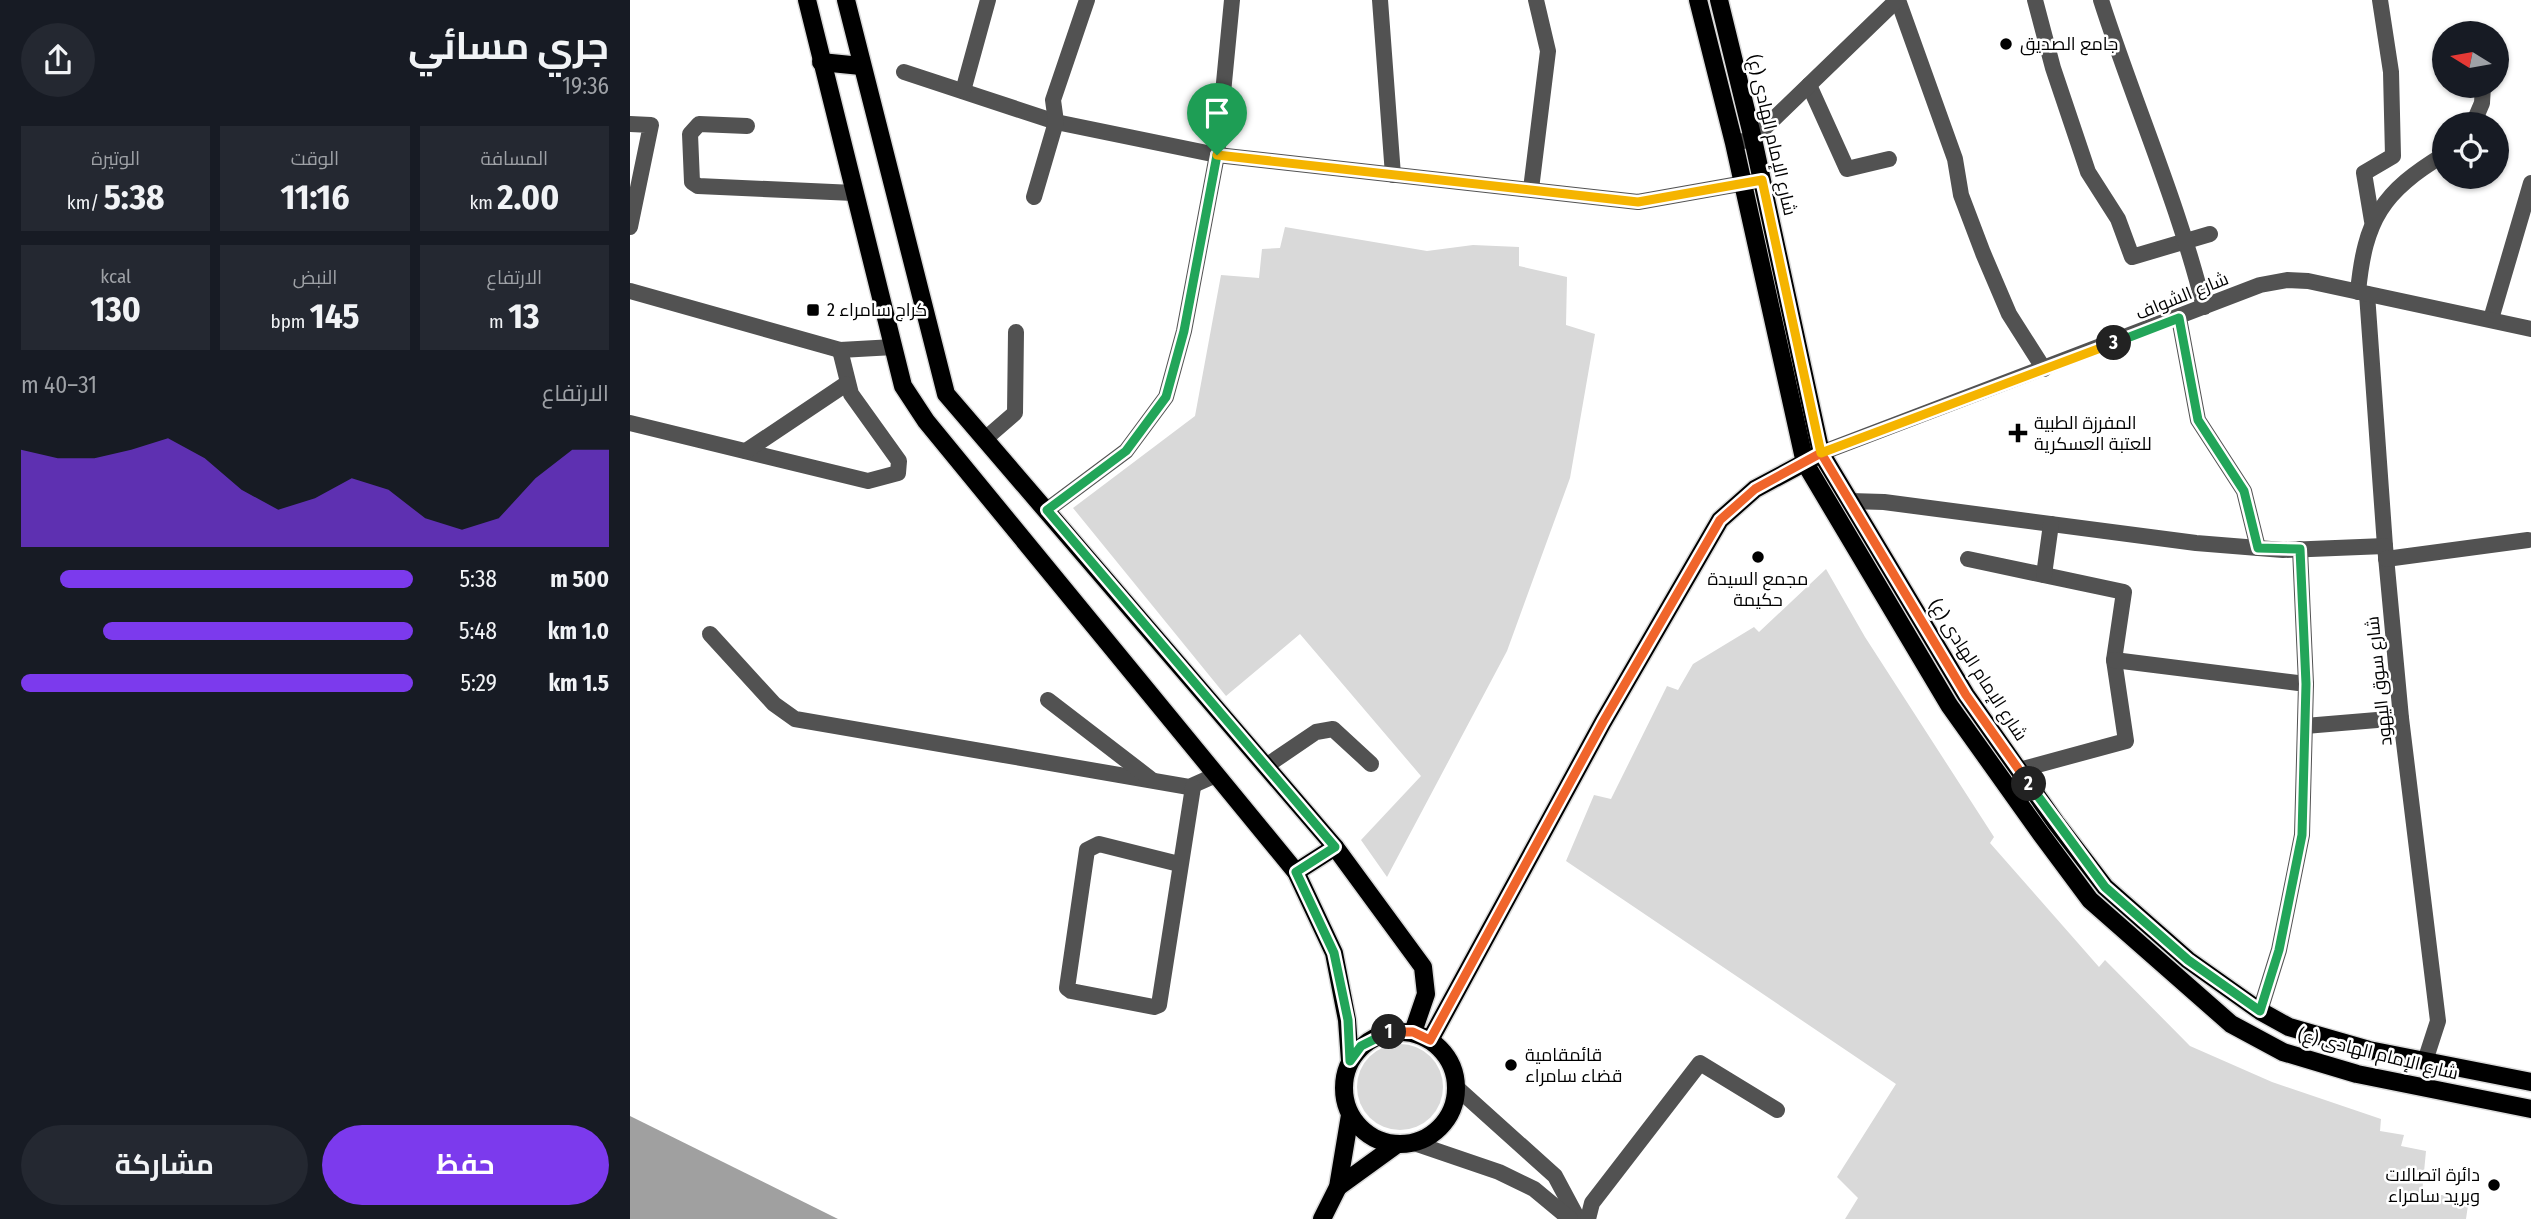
<!DOCTYPE html>
<html lang="ar">
<head>
<meta charset="utf-8">
<style>
	:root { --surface:#171b24; --page:#242831; --text:#f1f3f6; --muted:#9ea1a6; --accent:#7c3aed }
	body { margin:0; font-family:"Fira Sans Condensed",Cairo,sans-serif; background:var(--page); color:var(--text); direction:rtl; height:100vh; display:flex; flex-direction:column; font-size:26px; white-space:nowrap }
	* { box-sizing:border-box; margin:0 }
	p { font-size:23px; color:var(--muted) }
	.icon { flex:none; width:38px; height:38px; fill:none; stroke:currentColor; stroke-width:2; stroke-linecap:round; stroke-linejoin:round }
	.map { position:relative; flex:1; overflow:hidden; direction:ltr }
	.drawer { display:flex; flex-direction:column; background:var(--surface); width:630px }
	.drawer>* { flex:none }
	.needle { width:46px; rotate:281deg }
	.tools { position:absolute; left:1802px; top:21px; display:grid; gap:14px }
	.tools a { display:grid; place-items:center; width:77px; height:77px; border-radius:50%; background:var(--surface); box-shadow:0 2px 5px #0004; font-size:35px }
	.pin { position:absolute; display:grid; place-items:center; width:60px; height:60px; color:#fff; margin:-72px -30px; border-radius:50% 50% 50% 0; rotate:-45deg; box-shadow:0 0 7px #0007 }
	.pin .icon { rotate:45deg }
	.km { position:absolute; width:35px; height:35px; margin:-18px; border-radius:50%; background:#222; color:#fff; font-size:19px; line-height:35px; text-align:center }
	.round { display:grid; place-items:center; flex:none; width:74px; height:74px; border-radius:37px; background:var(--page) }
	.overview { display:flex; align-items:center; justify-content:space-between; height:119px; padding:0 21px }
	h1 { font-size:38px; font-weight:700; line-height:52px }
	.figures { display:grid; grid-template-columns:repeat(3,1fr); gap:10px; height:119px; padding:7px 21px }
	.figures div { display:grid; align-content:center; border-radius:0px; background:var(--page); text-align:center }
	.figures b { font-size:35px; font-weight:700 }
	.figures small { font-size:19px; font-weight:400 }
	.figures p { font-size:19px }
	.chart { height:196px; padding:14px 21px }
	.chart p { display:flex; justify-content:space-between }
	.chart svg { width:100%; height:126px; margin-top:7px; fill:var(--accent); opacity:.7 }
	.action { display:flex; gap:14px; margin-top:auto; padding:14px 21px }
	.action a { flex:1; height:80px; border-radius:42px; background:var(--accent); color:#fff; font-size:28px; font-weight:700; line-height:80px; text-align:center }
	.action a+a { background:var(--page); color:var(--text) }
	ul { padding:0 21px; list-style:none; font-size:23px }
	li { display:grid; grid-template-columns:112px 84px 1fr; align-items:center; height:52px }
	li i { height:18px; border-radius:9px; background:var(--accent) }
	main { display:flex; flex:1; min-height:0 }
	.map>svg:first-child { display:block }
	.green { fill:#d9d9d9 }
	.water { fill:#a0a0a0 }
	.lines { fill:none; stroke-linecap:round; stroke-linejoin:round }
	.major-casing { stroke:#dbdbdb; stroke-width:21 }
	.minor { stroke:#525252; stroke-width:16 }
	.major { stroke:#000; stroke-width:18 }
	.split-1-casing { stroke:#fff; stroke-width:14 }
	.split-2-casing { stroke:#fff; stroke-width:14 }
	.split-3-casing { stroke:#fff; stroke-width:14 }
	.split-4-casing { stroke:#fff; stroke-width:14 }
	.split-1 { stroke:#22a559; stroke-width:9 }
	.split-2 { stroke:#f0652b; stroke-width:9 }
	.split-3 { stroke:#22a559; stroke-width:9 }
	.split-4 { stroke:#f5b400; stroke-width:9 }
	.poi-dot { fill:#000; stroke:#fff; stroke-width:2.5 }
	.labels { text-anchor:middle; dominant-baseline:central; stroke-width:5; stroke-linejoin:round; paint-order:stroke }
	.poi-label { font-size:18px; fill:#000; stroke:#fff; text-anchor:start }
	.street-label { font-size:18px; fill:#000; stroke:#fff }
</style>
</head>
<body>
<main>
<div class="map">
<svg width="1901" height="1219" viewBox="0 0 1901 1219">
	<rect width="100%" height="100%" fill="#fff"/>
	<g class="green">
		<polygon points="655,227 797,251 843,245 889,247 889,266 937,277 936,325 965,334 940,478 877,651 757,877 731,840 791,776 670,634 596,696 443,508 565,416 591,275 629,278 632,249 650,248"/>
		<polygon points="1196,569 1235,637 1364,837 1360,843 1469,967 1475,960 1560,1046 1642,1082 1751,1119 1750,1131 1774,1135 1771,1146 1796,1151 1792,1193 1839,1198 1836,1219 1215,1219 1228,1198 1207,1177 1266,1084 936,861 964,795 981,799 1037,686 1048,690 1063,664 1124,627 1129,632"/>
		<circle cx="770" cy="1087" r="43"/>
	</g>
	<polygon class="water" points="0,1116 208,1219 0,1219"/>
	<g class="lines">
		<g class="major-casing">
			<g id="major">
				<polyline points="177,0 273,386 296,421 666,872 704,953 717,1020 720,1061"/>
				<polyline points="216,0 316,394 705,847 793,967 796,994 783,1032"/>
				<polyline points="1068,0 1104,143 1175,463 1319,705 1411,834 1460,900 1601,1024 1653,1052 1727,1074 1901,1109"/>
				<polyline points="1089,0 1123,139 1191,453 1336,695 1426,823 1475,887 1558,960 1630,1011 1659,1027 1739,1050 1901,1082"/>
				<polyline points="191,62 231,66"/>
				<polyline points="666,872 705,847"/>
				<circle cx="770" cy="1088" r="56"/>
				<polyline points="800,1040 973,722 1090,520 1125,489 1183,458"/>
				<polyline points="708,1187 766,1145"/>
				<polyline points="692,1219 708,1187 720,1115"/>
			</g>
		</g>
		<g class="minor">
			<polyline points="750,0 763,175"/>
			<polyline points="1268,0 1325,159 1331,195 1353,253 1379,314 1414,369"/>
			<polyline points="1405,0 1423,68 1458,172 1488,219 1502,257 1580,234"/>
			<path d="M1471 0C1504 103 1548 202 1574 307"/>
			<polyline points="274,72 426,122 587,155 1008,202 1126,181"/>
			<polyline points="1179,85 1217,169 1259,159"/>
			<polyline points="333,91 358,0"/>
			<polyline points="0,124 21,125 0,227"/>
			<polyline points="1843,124 1852,103 1853,86"/>
			<polyline points="117,126 69,124 60,134 62,182 68,186 224,193"/>
			<polyline points="1104,143 1123,139 1267,0"/>
			<polyline points="901,189 918,51 906,0"/>
			<polyline points="404,197 426,122 423,100 457,0"/>
			<polyline points="1742,221 1734,173 1763,156 1761,72 1750,0"/>
			<polyline points="0,291 210,350 264,347"/>
			<path d="M1728 292C1735 219 1752 192 1815 154"/>
			<polyline points="1737,294 1755,546 1771,718 1808,1021 1795,1061"/>
			<polyline points="1549,318 1568,420 1614,491 1628,548"/>
			<polyline points="1861,319 1901,183"/>
			<polyline points="0,423 238,481 268,473 269,461 221,394 210,350"/>
			<polyline points="355,439 385,413 386,332"/>
			<polyline points="116,451 216,384"/>
			<polyline points="1191,453 1630,285 1657,280 1678,281 1901,329"/>
			<polyline points="1220,501 1254,502 1566,543 1653,550 1755,546"/>
			<polyline points="417,510 496,451 536,397 554,331 587,155 602,0"/>
			<polyline points="1670,549 1676,684"/>
			<polyline points="1338,559 1494,592 1484,660 1496,741 1389,770"/>
			<polyline points="1756,559 1898,540"/>
			<polyline points="1414,575 1421,524"/>
			<polyline points="80,634 144,704 165,719 559,787 586,775"/>
			<polyline points="1484,660 1676,684 1672,835 1649,950 1630,1011"/>
			<polyline points="418,700 522,780"/>
			<polyline points="1675,726 1771,718"/>
			<polyline points="636,766 686,732 703,729 741,764"/>
			<polyline points="549,864 469,844 457,850 437,988 441,991 524,1007 529,1005 563,787"/>
			<polyline points="826,1087 925,1176 948,1219"/>
			<polyline points="784,1143 869,1172 904,1189 940,1219"/>
			<polyline points="958,1219 962,1203 1070,1063 1147,1110"/>
		</g>
		<use href="#major" class="major"/>
	</g>
	<g class="lines">
		<g class="split-1-casing">
			<polyline id="split-1" points="587,155 554,331 536,397 496,451 417,510 705,847 666,872 704,953 718,1020 720,1061 731,1046 759,1032"/>
		</g>
		<g class="split-2-casing">
			<polyline id="split-2" points="759,1032 783,1032 800,1040 973,722 1090,520 1125,489 1191,453 1336,695 1399,784"/>
		</g>
		<g class="split-3-casing">
			<polyline id="split-3" points="1399,784 1475,887 1558,960 1630,1011 1649,950 1672,835 1676,684 1670,549 1628,548 1614,491 1568,420 1549,318 1484,343"/>
		</g>
		<g class="split-4-casing">
			<polyline id="split-4" points="587,155 1008,202 1132,180 1191,453 1484,343"/>
		</g>
		<use href="#split-1" class="split-1"/>
		<use href="#split-2" class="split-2"/>
		<use href="#split-3" class="split-3"/>
		<use href="#split-4" class="split-4"/>
	</g>
	<g class="poi-dot">
		<circle cx="1376" cy="44" r="7"/>
		<rect x="176" y="303" width="14" height="14" rx="3.5"/>
		<path d="M1384.5 422.5h7v7h7v7h-7v7h-7v-7h-7v-7h7z"/>
		<circle cx="1128" cy="557" r="7"/>
		<circle cx="881" cy="1065" r="7"/>
		<circle cx="1864" cy="1185" r="7"/>
	</g>
	<g class="labels">
		<g class="poi-label">
			<text x="1390" y="44">جامع الصديق</text>
			<text x="197" y="310">كراج سامراء 2</text>
			<text x="1404" y="423">المفرزة الطبية<tspan x="1404" dy="21">للعتبة العسكرية</tspan></text>
			<text x="1128" y="579" text-anchor="middle">مجمع السيدة<tspan x="1128" dy="21">حكيمة</tspan></text>
			<text x="895" y="1055">قائمقامية<tspan x="895" dy="21">قضاء سامراء</tspan></text>
			<text x="1850" y="1175" text-anchor="end">دائرة اتصالات<tspan x="1850" dy="21">وبريد سامراء</tspan></text>
		</g>
		<g class="street-label">
			<text transform="translate(1142 135) rotate(77)">شارع الإمام الهادی (ع)</text>
			<text transform="translate(1552 296) rotate(-22)">شارع الشواف</text>
			<text transform="translate(1348 670) rotate(57)">شارع الإمام الهادی (ع)</text>
			<text transform="translate(1749 681) rotate(-96)">شارع سوق اليهود</text>
			<text transform="translate(1748 1054) rotate(14)">شارع الإمام الهادی (ع)</text>
		</g>
	</g>
</svg>
<div class="tools">
<a><svg class="needle" viewBox="-14 -14 28 28"><path d="M0-13l5 13h-10z" fill="#e53935"/><path d="M0 13l5-13h-10z" fill="#9ea1a6"/></svg></a>
<a><svg class="icon" aria-label="locate" viewBox="0 0 24 24"><circle cx="12" cy="12" r="6"/><path d="M12 2v4M12 18v4M2 12h4M18 12h4"/></svg></a>
</div>
<div class="pin" style="left:587px;top:155px;background:#1e9e55"><svg class="icon" aria-label="arrive" viewBox="0 0 24 24"><path d="M6 21V4h12l-3 4 3 4H6"/></svg></div>
<b class="km" style="left:759px;top:1032px">1</b>
<b class="km" style="left:1399px;top:784px">2</b>
<b class="km" style="left:1484px;top:343px">3</b>
</div>
<section class="drawer">
<div class="overview"><div><h1>جري مسائي</h1><p>19:36</p></div><a class="round"><svg class="icon" aria-label="share" viewBox="0 0 24 24"><path d="M12 15V3M7 8l5-5 5 5M5 13v7h14v-7"/></svg></a></div>
<div class="figures">
<div><p>المسافة</p><b>2.00<small> km</small></b></div>
<div><p>الوقت</p><b>11:16</b></div>
<div><p>الوتيرة</p><b>5:38<small> /km</small></b></div>
</div>
<div class="figures">
<div><p>الارتفاع</p><b>13<small> m</small></b></div>
<div><p>النبض</p><b>145<small> bpm</small></b></div>
<div><p>kcal</p><b>130</b></div>
</div>
<div class="chart"><p><span>الارتفاع</span>31–40 m</p>
<svg viewBox="0 0 160 44" preserveAspectRatio="none"><path d="M0 44V10L10 13L20 13L30 10L40 6L50 13L60 24L70 31L80 27L90 20L100 24L110 34L120 38L130 34L140 20L150 10L160 10V44z"/></svg>
</div>
<ul>
<li><b>500 m</b>5:38<i style="width:90%"></i></li>
<li><b>1.0 km</b>5:48<i style="width:79%"></i></li>
<li><b>1.5 km</b>5:29<i style="width:100%"></i></li>
</ul>
<div class="action"><a>حفظ</a><a>مشاركة</a></div>
</section>
</main>
</body>
</html>
